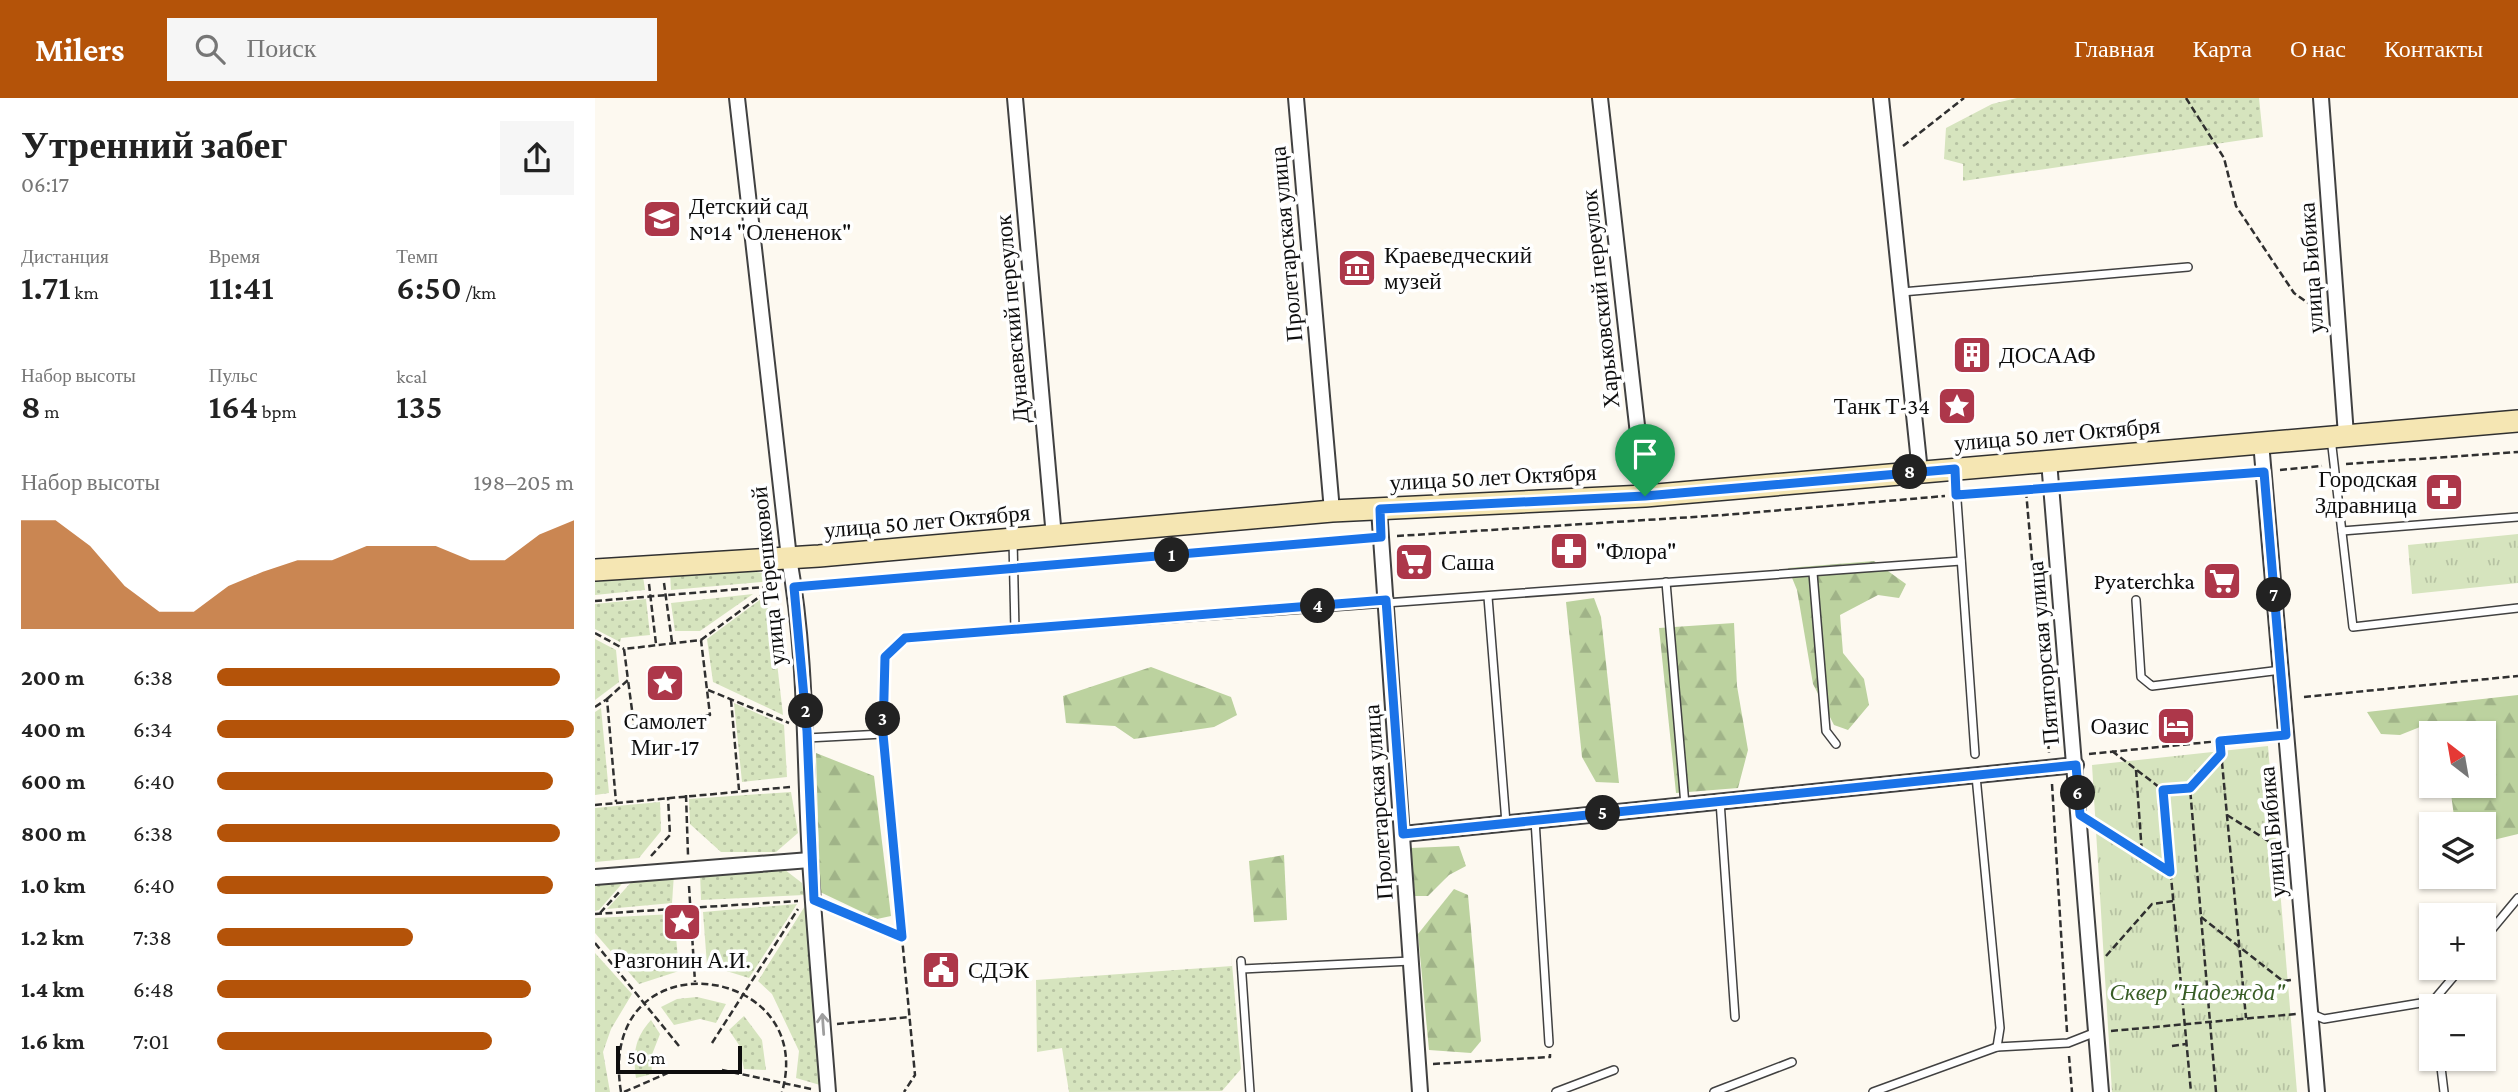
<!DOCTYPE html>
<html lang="ru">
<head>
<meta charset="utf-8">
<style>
	:root { --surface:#fff; --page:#f6f6f6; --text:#222; --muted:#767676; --accent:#b45309 }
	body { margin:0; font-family:"Crimson Pro",serif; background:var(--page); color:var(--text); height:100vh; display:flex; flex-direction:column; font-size:26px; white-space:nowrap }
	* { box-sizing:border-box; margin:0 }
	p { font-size:23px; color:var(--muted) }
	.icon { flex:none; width:38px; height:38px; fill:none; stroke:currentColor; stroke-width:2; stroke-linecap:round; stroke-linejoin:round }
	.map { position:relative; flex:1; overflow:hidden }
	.details { display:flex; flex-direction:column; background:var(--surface); width:595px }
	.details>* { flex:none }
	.needle { width:46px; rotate:329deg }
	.tools { position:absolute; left:1824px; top:623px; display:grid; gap:14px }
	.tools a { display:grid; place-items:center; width:77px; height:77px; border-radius:0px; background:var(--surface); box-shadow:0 2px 5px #0004; font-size:35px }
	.scale { position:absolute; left:21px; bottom:18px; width:126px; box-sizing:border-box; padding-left:7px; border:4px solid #0e0e0e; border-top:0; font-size:19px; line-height:24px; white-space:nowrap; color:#0e0e0e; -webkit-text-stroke:5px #fff; paint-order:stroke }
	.pin { position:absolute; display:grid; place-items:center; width:60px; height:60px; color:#fff; margin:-72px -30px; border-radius:50% 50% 50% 0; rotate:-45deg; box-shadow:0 0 7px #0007 }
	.pin .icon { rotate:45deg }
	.km { position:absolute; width:35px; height:35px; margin:-18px; border-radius:50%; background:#222; color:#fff; font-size:19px; line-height:35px; text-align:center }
	.round { display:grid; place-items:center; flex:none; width:74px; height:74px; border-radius:0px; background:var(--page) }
	.summary { display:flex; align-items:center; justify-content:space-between; height:119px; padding:0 21px }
	h1 { font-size:38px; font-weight:600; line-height:52px }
	.metrics { display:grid; grid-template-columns:repeat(3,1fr); gap:10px; height:119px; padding:7px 21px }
	.metrics div { display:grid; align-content:center }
	.metrics b { font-size:35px; font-weight:600 }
	.metrics small { font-size:19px; font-weight:400 }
	.metrics p { font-size:19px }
	.chart { height:196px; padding:14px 21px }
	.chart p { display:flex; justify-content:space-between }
	.chart svg { width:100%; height:126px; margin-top:7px; fill:var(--accent); opacity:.7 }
	ul { padding:0 21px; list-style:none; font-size:23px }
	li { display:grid; grid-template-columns:112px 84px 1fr; align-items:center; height:52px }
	li i { height:18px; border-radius:9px; background:var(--accent) }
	header { display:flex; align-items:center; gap:42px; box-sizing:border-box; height:98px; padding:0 35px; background:var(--accent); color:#fff }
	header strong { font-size:33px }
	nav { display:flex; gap:38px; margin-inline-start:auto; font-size:24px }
	.search { width:490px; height:63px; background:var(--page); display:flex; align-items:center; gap:18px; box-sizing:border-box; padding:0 24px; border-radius:0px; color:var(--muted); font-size:26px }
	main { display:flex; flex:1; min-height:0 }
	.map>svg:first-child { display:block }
	.grass { fill:url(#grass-dots) }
	.forest { fill:url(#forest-firs) }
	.park { fill:url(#park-tufts) }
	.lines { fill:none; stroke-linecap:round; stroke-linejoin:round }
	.service-casing { stroke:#414141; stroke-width:10 }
	.minor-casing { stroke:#414141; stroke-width:18 }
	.secondary-casing { stroke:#303030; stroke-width:24 }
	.path { stroke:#303030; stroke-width:2.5; stroke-dasharray:7 3.5; stroke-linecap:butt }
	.service { stroke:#fff; stroke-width:7 }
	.minor { stroke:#fff; stroke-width:14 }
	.secondary { stroke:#f5e6b3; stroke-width:21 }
	.oneway { stroke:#9f9f9f }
	.route-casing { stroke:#fff; stroke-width:14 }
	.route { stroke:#1a73e8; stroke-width:9 }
	.labels { text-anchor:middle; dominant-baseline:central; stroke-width:7; stroke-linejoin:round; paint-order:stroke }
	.poi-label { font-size:23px; fill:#0e0e0e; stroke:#fff; text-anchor:start }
	.street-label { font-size:23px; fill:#0e0e0e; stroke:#fff }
	.park-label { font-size:23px; font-style:italic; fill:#385d26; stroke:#fff }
</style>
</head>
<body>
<header>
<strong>Milers</strong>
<div class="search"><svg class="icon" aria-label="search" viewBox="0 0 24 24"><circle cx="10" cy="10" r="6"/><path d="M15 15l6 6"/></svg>Поиск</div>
<nav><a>Главная</a><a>Карта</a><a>О нас</a><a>Контакты</a></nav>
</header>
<main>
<section class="details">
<div class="summary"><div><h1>Утренний забег</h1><p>06:17</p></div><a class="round"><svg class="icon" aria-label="share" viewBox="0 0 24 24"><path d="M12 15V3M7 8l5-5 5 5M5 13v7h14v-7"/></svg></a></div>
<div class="metrics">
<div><p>Дистанция</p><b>1.71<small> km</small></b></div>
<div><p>Время</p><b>11:41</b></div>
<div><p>Темп</p><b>6:50<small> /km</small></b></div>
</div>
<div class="metrics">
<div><p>Набор высоты</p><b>8<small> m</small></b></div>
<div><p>Пульс</p><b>164<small> bpm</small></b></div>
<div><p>kcal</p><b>135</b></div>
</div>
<div class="chart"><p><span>Набор высоты</span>198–205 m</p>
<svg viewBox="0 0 160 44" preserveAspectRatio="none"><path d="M0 44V6L10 6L20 15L30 29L40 38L50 38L60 29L70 24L80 20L90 20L100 15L110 15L120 15L130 20L140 20L150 11L160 6V44z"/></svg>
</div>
<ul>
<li><b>200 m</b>6:38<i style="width:96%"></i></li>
<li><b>400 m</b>6:34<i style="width:100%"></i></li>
<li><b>600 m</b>6:40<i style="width:94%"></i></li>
<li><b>800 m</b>6:38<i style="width:96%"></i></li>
<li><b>1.0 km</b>6:40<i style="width:94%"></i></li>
<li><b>1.2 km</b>7:38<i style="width:55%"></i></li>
<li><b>1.4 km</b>6:48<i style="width:88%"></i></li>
<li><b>1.6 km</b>7:01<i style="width:77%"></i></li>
</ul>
</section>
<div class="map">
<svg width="1923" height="994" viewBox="0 0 1923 994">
	<defs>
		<pattern id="grass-dots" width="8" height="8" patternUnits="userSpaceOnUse" patternTransform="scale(1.75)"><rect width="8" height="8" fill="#d6e4be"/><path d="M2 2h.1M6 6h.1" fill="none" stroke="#b6c2a2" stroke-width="1.8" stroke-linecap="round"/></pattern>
		<pattern id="forest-firs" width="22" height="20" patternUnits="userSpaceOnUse" patternTransform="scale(1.75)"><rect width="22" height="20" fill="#bcd29f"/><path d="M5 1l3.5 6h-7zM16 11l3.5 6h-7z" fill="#a0b388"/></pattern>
		<pattern id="park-tufts" width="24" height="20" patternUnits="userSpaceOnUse" patternTransform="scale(1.75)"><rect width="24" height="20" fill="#d6e4be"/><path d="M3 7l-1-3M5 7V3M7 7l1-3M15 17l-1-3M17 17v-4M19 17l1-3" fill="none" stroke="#b6c2a2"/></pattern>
	</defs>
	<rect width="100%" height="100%" fill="#fdf9f0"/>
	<g class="grass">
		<polygon points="1422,0 1664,0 1668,39 1368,83 1368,66 1349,61 1351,30 1397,6"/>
		<polygon points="144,470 167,475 176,483 76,492 75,475"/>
		<polygon points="48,478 50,492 0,497 0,483"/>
		<polygon points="174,495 188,617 118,584 112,541"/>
		<polygon points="158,496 105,533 80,533 76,505"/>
		<polygon points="51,501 55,537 26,540 25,544 0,531 0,506"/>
		<polygon points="0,541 21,552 24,584 0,602"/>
		<polygon points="139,605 189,627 192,679 147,684"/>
		<polygon points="6,610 14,695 0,697 0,614"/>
		<polygon points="196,694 203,735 181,754 126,754 95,726 94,701"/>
		<polygon points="65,704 66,733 44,760 0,764 0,710"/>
		<polygon points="185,768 207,785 209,797 106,802 105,774"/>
		<polygon points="79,776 77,805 12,811 40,780"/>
		<polygon points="32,780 4,812 0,813 0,783"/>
		<polygon points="202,806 154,880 112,867 108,814"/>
		<polygon points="210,808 225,987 201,980 204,953 177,896 163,883"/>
		<polygon points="79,816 84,873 44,886 0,835 0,820"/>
		<polygon points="636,854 646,971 627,993 474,994 467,950 442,954 441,882 637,868"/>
		<polygon points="0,855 37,896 16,931 8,954 15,994 0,994"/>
		<polygon points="102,899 131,906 121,925 105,921 79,927 66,909 82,901"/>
		<polygon points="149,918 167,942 171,972 149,971 144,947 134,932"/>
		<path d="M56 922 65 936 56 959 57 976 41 980C38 956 39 941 56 922Z"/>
	</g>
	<g class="forest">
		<polygon points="1279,463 1311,486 1304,500 1283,497 1245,517 1248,555 1269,581 1274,607 1253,632 1239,627 1218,586 1202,492 1193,470"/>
		<polygon points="999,500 1006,519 1024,685 1001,684 987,659 971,504"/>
		<polygon points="1139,525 1142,588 1153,652 1143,690 1081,695 1064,530"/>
		<polygon points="556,569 636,599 642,617 619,629 539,641 520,628 471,625 468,598"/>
		<polygon points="1923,597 1923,736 1890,744 1888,726 1860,726 1855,688 1888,688 1888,635 1845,635 1830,627 1805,637 1786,636 1772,614"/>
		<polygon points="221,655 279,678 296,818 282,821 225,794"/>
		<polygon points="864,748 871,768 854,777 833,798 820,798 816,750"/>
		<polygon points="689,757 692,822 659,824 654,763"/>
		<polygon points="859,791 873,797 886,943 876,955 834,952 823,836"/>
	</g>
	<g class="park">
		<polygon points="1923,436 1923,485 1817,496 1813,447"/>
		<polygon points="1673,648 1702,994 1517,994 1497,667"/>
	</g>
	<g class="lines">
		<g class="service-casing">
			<g id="service">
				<polyline points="1307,194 1593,169"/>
				<polyline points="1736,340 1758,529 1923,510"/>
				<polyline points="1360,374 1380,656"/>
				<polyline points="1747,433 1923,419"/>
				<polyline points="418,442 420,533"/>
				<polyline points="1218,475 1231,633 1241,646"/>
				<polyline points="1071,484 1090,707"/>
				<polyline points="893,499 911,725"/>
				<polyline points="1541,502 1546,579 1557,588 1686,572"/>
				<polyline points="212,640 288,636 290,559 310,540 1366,463"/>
				<polyline points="1381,678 1405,930 1402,949"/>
				<polyline points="1125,703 1140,919"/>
				<polyline points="940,722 954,945"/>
				<polyline points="1888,842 1923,800"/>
				<polyline points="646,863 655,994"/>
				<polyline points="647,871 816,863"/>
				<polyline points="1839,908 1838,903 1866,870"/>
				<polyline points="1715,915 1729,921 1838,903"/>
				<polyline points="1845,961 1849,994"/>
				<polyline points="961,994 1019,972"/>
				<polyline points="1119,994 1197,964"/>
				<polyline points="1278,994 1402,949 1473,945 1501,934"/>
			</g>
		</g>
		<g class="minor-casing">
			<g id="minor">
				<path d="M142 0 194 460C212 560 209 660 215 761 220 839 227 916 233 994"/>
				<polyline points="420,0 459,439"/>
				<polyline points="701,0 737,413"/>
				<polyline points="1005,0 1050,398"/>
				<polyline points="1286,0 1325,374"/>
				<polyline points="1726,0 1751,337"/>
				<polyline points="1666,344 1722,994"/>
				<polyline points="1454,363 1506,994"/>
				<polyline points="784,411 825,994"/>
				<polyline points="808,736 1481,667"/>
				<polyline points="0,779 215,762"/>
			</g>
		</g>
		<g class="secondary-casing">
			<polyline id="secondary" points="0,472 224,458 737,413 1050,398 1923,323"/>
		</g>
		<g class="path">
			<polyline points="1591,0 1629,60 1641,108 1699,195 1727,215"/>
			<polyline points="1308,48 1369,0"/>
			<polyline points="1751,366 1923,354"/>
			<polyline points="1685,372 1727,368"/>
			<polyline points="1472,390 1654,375"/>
			<polyline points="1431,393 1454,655"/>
			<polyline points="1374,396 1441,392"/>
			<polyline points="802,438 1129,417 1350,398"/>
			<polyline points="429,470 771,440"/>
			<polyline points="69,485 77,544"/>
			<polyline points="54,486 61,546"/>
			<polyline points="213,488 408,471"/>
			<polyline points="0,503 182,488"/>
			<polyline points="0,535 29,551"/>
			<polyline points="106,542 179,488"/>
			<polyline points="113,592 194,625"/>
			<polyline points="1709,599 1923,578"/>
			<polyline points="12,601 33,582 29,551 106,542 115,617 39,627 33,582"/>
			<polyline points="136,602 144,692"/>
			<polyline points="0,609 12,601 21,704"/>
			<polyline points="1625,643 1651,920"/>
			<polyline points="289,649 320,977 309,994"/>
			<polyline points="1517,653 1568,692 1596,994"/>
			<polyline points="1494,656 1675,638"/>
			<polyline points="1541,672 1547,756"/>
			<polyline points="1457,686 1472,934"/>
			<polyline points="1568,692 1595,690"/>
			<polyline points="91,697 93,757"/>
			<polyline points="0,707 195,689"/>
			<polyline points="1632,717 1686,751"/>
			<polyline points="1501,727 1575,774"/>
			<polyline points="56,758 75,737 73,699"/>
			<polyline points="94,788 100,884"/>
			<polyline points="233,808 307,839"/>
			<polyline points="5,815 26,792"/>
			<polyline points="0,816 203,803"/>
			<polyline points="1606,819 1688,883 1696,882"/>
			<polyline points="0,845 84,948"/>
			<polyline points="1511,858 1557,806 1578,803"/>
			<polyline points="242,926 315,919"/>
			<polyline points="1516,933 1701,916"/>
			<polyline points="117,945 203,811"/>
			<polyline points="1577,948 1591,946"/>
			<polyline points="1474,958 1477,994"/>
			<polyline points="838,966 955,959 955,956"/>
			<polyline points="127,972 216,991"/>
			<path d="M26 994C0 836 224 864 187 994"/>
			<polyline points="29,994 75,974"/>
			<polyline points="1621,994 1595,690 1626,656"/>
		</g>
		<use href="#service" class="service"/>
		<use href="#minor" class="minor"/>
		<use href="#secondary" class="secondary"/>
	</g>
	<defs><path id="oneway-shaft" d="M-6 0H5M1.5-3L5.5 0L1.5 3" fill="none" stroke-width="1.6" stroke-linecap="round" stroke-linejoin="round" transform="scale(1.75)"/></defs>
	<use class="oneway" href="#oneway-shaft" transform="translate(228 926) rotate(-94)"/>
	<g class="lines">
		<g class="route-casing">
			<polygon id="route" points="1360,371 1361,397 1669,374 1691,637 1625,643 1626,656 1595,690 1568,692 1575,774 1485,717 1481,667 808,736 791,502 310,540 290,559 288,636 307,839 219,802 212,633 199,489 786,439 785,411 1050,398"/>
		</g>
		<use href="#route" class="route"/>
	</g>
	<defs>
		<g id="school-square" transform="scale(2.0125)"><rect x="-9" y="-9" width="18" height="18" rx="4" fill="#ad374a" stroke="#fff"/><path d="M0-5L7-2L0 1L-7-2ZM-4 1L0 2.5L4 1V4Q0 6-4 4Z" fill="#fff"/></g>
		<g id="museum-square" transform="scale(2.0125)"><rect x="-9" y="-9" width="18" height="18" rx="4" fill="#ad374a" stroke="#fff"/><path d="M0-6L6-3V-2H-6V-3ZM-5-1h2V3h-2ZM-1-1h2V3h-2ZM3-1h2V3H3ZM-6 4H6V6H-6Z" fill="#fff"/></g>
		<g id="building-square" transform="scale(2.0125)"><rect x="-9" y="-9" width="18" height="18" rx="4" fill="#ad374a" stroke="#fff"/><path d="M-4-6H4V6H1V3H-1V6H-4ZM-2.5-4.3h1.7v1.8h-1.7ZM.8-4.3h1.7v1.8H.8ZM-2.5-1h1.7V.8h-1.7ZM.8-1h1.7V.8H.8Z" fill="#fff"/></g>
		<g id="sight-square" transform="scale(2.0125)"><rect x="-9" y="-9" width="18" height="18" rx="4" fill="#ad374a" stroke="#fff"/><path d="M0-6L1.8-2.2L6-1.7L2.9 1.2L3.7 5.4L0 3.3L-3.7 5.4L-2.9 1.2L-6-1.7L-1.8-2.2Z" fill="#fff"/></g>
		<g id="pharmacy-square" transform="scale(2.0125)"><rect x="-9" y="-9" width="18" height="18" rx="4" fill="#ad374a" stroke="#fff"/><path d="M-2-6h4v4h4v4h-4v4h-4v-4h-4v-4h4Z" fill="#fff"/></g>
		<g id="supermarket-square" transform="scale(2.0125)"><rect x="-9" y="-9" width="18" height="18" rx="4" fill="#ad374a" stroke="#fff"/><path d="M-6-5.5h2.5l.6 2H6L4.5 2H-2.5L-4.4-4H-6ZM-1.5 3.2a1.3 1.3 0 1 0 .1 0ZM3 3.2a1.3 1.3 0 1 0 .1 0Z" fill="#fff"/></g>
		<g id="hotel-square" transform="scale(2.0125)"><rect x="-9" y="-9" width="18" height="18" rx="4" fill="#ad374a" stroke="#fff"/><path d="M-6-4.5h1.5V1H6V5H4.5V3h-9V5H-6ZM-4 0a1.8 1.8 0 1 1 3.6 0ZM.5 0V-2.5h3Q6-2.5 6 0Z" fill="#fff"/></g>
		<g id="civic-square" transform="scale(2.0125)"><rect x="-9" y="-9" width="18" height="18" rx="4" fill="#ad374a" stroke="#fff"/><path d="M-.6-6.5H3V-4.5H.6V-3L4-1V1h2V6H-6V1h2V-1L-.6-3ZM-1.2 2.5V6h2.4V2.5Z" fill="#fff"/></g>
	</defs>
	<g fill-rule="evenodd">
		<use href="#school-square" x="67" y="121"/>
		<use href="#museum-square" x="762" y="170"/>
		<use href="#building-square" x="1377" y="257"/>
		<use href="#sight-square" x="1362" y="308"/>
		<use href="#pharmacy-square" x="1849" y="394"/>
		<use href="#pharmacy-square" x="974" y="453"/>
		<use href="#supermarket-square" x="819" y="464"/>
		<use href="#supermarket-square" x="1627" y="483"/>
		<use href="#sight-square" x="70" y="585"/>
		<use href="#hotel-square" x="1581" y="628"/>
		<use href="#sight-square" x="87" y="824"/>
		<use href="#civic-square" x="346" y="872"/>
	</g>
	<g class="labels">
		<g class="poi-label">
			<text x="94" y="108">Детский сад<tspan x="94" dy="26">№14 "Олененок"</tspan></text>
			<text x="789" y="157">Краеведческий<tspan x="789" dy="26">музей</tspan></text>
			<text x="1404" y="257">ДОСААФ</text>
			<text x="1335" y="308" text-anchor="end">Танк Т-34</text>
			<text x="1822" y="381" text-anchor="end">Городская<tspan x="1822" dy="26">Здравница</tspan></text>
			<text x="1001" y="453">"Флора"</text>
			<text x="846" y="464">Саша</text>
			<text x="1600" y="483" text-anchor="end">Pyaterchka</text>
			<text x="70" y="623" text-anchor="middle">Самолет<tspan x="70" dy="26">Миг-17</tspan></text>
			<text x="1554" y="628" text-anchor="end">Оазис</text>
			<text x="87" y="862" text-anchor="middle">Разгонин А.И.</text>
			<text x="373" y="872">СДЭК</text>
		</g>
		<g class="street-label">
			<text transform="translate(691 146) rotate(-95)">Пролетарская улица</text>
			<text transform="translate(1716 170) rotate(-94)">улица Бибика</text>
			<text transform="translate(1005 201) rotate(-96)">Харьковский переулок</text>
			<text transform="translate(417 221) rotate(-95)">Дунаевский переулок</text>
			<text transform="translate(1462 336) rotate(-5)">улица 50 лет Октября</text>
			<text transform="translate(898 379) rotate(-3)">улица 50 лет Октября</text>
			<text transform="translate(332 423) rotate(-5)">улица 50 лет Октября</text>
			<text transform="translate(173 478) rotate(-96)">улица Терешковой</text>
			<text transform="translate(1448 555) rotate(-95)">Пятигорская улица</text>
			<text transform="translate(783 704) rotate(-94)">Пролетарская улица</text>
			<text transform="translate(1677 734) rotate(-95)">улица Бибика</text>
		</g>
		<g class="park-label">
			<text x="1602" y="894">Сквер "Надежда"</text>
		</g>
	</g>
</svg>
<div class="tools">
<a><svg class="needle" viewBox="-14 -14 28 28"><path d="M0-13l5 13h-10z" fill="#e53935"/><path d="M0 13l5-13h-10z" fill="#767676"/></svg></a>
<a><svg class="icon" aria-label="layers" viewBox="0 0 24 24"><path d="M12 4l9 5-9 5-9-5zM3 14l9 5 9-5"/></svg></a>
<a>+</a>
<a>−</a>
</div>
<div class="scale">50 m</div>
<div class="pin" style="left:1050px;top:398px;background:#1e9e55"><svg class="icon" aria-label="arrive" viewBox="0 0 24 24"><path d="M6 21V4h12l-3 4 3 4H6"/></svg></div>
<b class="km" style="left:577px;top:457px">1</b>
<b class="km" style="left:211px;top:613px">2</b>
<b class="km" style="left:288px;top:621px">3</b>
<b class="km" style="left:723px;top:508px">4</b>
<b class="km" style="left:1008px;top:715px">5</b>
<b class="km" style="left:1483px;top:695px">6</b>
<b class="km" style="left:1679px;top:497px">7</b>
<b class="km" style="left:1315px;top:374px">8</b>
</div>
</main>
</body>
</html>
